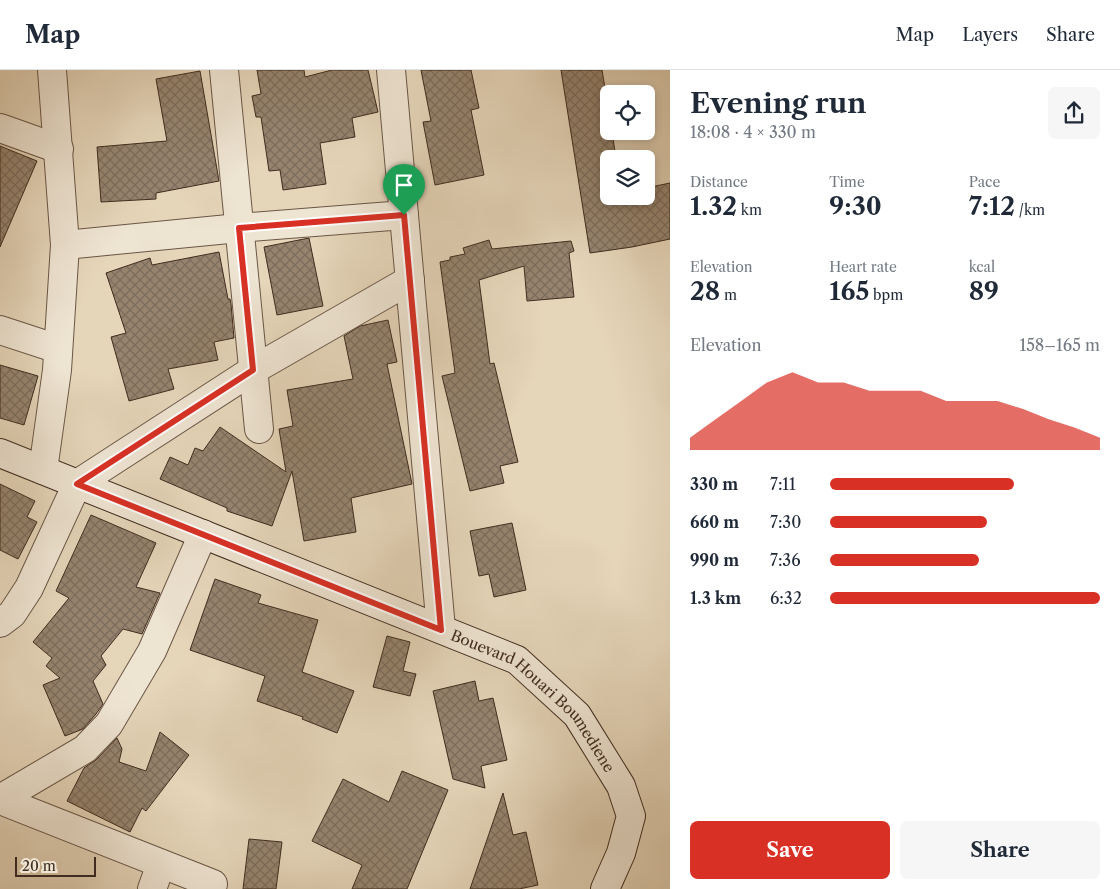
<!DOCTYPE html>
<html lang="en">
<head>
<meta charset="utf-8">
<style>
	:root { --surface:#fff; --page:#f6f6f7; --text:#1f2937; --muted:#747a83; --line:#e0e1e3; --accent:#d93025 }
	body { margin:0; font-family:"Libre Caslon Text",serif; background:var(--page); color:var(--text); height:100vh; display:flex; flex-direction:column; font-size:19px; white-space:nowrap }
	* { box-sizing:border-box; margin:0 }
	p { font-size:16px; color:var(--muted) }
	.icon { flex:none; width:28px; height:28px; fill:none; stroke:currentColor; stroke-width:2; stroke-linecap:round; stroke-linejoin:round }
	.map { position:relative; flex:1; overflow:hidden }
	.drawer { display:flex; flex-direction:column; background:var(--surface); width:450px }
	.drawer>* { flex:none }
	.controls { position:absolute; left:600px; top:15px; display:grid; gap:10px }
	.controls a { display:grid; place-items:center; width:55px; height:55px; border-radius:8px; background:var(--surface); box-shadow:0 2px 8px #0003; font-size:25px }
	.scale { position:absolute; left:15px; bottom:12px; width:81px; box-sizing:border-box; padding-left:5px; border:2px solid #412c1f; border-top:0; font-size:14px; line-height:18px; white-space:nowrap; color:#412c1f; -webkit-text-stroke:4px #eee4d2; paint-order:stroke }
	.pin { position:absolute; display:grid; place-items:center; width:42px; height:42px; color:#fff; margin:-51px -21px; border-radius:50% 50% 50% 0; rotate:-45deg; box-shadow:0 0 5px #0007 }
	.pin .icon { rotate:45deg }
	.round { display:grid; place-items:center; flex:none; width:52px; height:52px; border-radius:8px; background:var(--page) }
	.summary { display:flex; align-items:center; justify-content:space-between; height:85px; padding:0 20px }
	h1 { font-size:28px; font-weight:700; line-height:38px }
	.figures { display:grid; grid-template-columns:repeat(3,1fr); gap:8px; height:85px; padding:5px 20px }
	.figures div { display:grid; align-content:center }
	.figures b { font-size:25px; font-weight:700 }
	.figures small { font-size:14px; font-weight:400 }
	.figures p { font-size:14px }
	.chart { height:140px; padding:10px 20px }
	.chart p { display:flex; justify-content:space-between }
	.chart svg { width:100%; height:90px; margin-top:5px; fill:var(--accent); opacity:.7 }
	.action { display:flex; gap:10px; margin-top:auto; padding:10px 20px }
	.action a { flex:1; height:58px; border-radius:8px; background:var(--accent); color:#fff; font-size:20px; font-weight:700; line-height:58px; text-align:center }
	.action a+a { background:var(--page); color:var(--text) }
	ul { padding:0 20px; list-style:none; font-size:16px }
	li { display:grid; grid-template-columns:80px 60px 1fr; align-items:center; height:38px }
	li i { height:12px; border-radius:6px; background:var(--accent) }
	header { display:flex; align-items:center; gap:30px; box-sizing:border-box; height:70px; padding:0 25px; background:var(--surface); border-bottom:1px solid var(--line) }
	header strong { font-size:24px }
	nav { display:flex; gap:28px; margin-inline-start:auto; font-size:18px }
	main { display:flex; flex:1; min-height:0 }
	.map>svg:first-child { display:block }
	.building { fill:url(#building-cross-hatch); stroke:#412c1f }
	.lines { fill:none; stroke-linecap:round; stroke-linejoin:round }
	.street-casing { stroke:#6a5646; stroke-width:30 }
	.secondary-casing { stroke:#412c1f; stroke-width:30 }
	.street { stroke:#eee4d2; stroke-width:28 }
	.secondary { stroke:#eee4d2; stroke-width:28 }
	.route-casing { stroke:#fff; stroke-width:10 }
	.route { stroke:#d93025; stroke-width:6 }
	.labels { text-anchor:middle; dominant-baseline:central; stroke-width:4; stroke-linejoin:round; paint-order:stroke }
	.street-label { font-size:15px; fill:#412c1f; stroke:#eee4d2 }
</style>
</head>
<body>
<header>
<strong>Map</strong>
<nav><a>Map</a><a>Layers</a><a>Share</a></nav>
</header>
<main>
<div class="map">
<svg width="670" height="819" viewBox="0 0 670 819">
	<defs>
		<pattern id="building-cross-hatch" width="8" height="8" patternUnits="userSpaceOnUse" patternTransform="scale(1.25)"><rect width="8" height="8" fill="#96846f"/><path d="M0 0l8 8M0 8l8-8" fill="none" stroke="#7c6c5b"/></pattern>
	</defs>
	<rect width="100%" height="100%" fill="#e5d5b9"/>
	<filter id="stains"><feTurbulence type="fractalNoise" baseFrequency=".004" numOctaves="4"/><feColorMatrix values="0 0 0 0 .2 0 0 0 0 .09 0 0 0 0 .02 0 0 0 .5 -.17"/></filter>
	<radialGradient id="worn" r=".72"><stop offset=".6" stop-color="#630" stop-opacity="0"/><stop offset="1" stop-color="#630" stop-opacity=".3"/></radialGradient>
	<g class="building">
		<polygon points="257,0 304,0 305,7 332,0 368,0 378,42 352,48 355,67 320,73 326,114 283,120 280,100 269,101 261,47 256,47 252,26 261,24"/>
		<polygon points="421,0 471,0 479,38 471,40 484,105 435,115 423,52 431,51"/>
		<polygon points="561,0 602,0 609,42 609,61 612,61 616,89 609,89 609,126 646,126 646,118 670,113 670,169 632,177 590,183"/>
		<polygon points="200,1 219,111 156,123 156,129 101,132 97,77 167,71 156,9"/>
		<polygon points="0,76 37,91 0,177"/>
		<polygon points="309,168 323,236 277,245 264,177"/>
		<polygon points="489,170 492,179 571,171 574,181 569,183 574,227 527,231 524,196 479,210 490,294 494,293 518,392 500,396 504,413 470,421 442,306 455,303 440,192 450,190 450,187 465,184 463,178"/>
		<polygon points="219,182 228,229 230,229 231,234 234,268 214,272 218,290 168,299 174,319 129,331 111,267 126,263 106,203 150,188 152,195"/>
		<polygon points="388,250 397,292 387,294 412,414 351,428 356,462 304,471 292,401 272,456 227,441 227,438 160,409 170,387 188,395 195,378 203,381 220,357 286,402 279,359 293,356 287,320 353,309 344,266 360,256"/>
		<polygon points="0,295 38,306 24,355 0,348"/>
		<polygon points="0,414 35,431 27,447 37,452 18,489 0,480"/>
		<polygon points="91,445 156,473 136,517 160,523 142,564 123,559 101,586 106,595 93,611 103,634 96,644 83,659 65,666 43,615 60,608 46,596 52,588 33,572 69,528 56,521"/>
		<polygon points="512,453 526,520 494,527 489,504 479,506 470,461"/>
		<polygon points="215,509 261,525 258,533 318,550 302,602 354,621 337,663 302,649 303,647 257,631 265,606 190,580"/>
		<polygon points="387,566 410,572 403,601 416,604 410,626 373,617"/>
		<polygon points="475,611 479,631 493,628 507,690 481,696 485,718 453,709 433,621"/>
		<polygon points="160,662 189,685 146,741 142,738 130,762 67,731 84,698 96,690 117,668 122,679 119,692 146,701"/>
		<polygon points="402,701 448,720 407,819 352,819 362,795 312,771 343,709 389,732"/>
		<polygon points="503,723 513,765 526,762 538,815 519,819 470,819"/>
		<polygon points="249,769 282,772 276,819 243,819"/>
	</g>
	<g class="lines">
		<g class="street-casing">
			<g id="street">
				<polyline points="224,0 259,359"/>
				<polyline points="391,0 441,559"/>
				<polyline points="0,58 59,79"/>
				<polyline points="65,175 239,158 404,145"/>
				<polyline points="0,260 58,279"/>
				<polyline points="43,400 57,300 65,175 52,0"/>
				<polyline points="0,553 12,544 29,518 77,414 253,300 410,210"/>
				<polyline points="0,729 85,679 109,654 152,581 203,464"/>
				<polyline points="0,730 213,814"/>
				<polyline points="152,819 161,794"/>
			</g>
		</g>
		<g class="secondary-casing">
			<g id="secondary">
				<path id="s1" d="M0 383 517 590 577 645 621 716 631 746 621 783 605 819"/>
			</g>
		</g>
		<use href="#street" class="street"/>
		<use href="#secondary" class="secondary"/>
	</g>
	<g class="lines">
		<g class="route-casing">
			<polygon id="route" points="404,145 441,560 77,414 253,300 239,158"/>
		</g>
		<use href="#route" class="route"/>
	</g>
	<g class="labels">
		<g class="street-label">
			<text stroke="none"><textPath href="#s1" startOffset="595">Bouevard Houari Boumediene</textPath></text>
		</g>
	</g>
	<rect width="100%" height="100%" filter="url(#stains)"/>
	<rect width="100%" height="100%" fill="url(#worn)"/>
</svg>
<div class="controls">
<a><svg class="icon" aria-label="locate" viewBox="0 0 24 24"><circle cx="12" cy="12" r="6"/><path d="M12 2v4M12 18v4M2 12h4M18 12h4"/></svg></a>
<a><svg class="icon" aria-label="layers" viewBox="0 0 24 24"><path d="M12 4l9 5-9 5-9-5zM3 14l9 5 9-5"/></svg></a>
</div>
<div class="scale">20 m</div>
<div class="pin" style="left:404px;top:145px;background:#1e9e55"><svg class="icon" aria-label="arrive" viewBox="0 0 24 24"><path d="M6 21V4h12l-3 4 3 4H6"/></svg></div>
</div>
<section class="drawer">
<div class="summary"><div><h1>Evening run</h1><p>18:08 · 4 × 330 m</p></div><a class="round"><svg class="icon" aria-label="share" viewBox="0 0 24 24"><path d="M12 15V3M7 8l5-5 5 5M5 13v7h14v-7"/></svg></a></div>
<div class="figures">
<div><p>Distance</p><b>1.32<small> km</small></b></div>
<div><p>Time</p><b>9:30</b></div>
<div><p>Pace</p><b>7:12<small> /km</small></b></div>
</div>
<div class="figures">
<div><p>Elevation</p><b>28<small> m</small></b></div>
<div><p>Heart rate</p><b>165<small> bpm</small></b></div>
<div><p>kcal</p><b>89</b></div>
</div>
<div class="chart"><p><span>Elevation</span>158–165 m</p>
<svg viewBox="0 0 160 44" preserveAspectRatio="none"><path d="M0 44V38L10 29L20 20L30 11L40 6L50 11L60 11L70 15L80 15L90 15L100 20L110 20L120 20L130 24L140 29L150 33L160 38V44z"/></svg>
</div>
<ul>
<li><b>330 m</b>7:11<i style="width:68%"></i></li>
<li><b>660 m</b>7:30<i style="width:58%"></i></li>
<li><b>990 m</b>7:36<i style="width:55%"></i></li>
<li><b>1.3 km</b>6:32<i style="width:100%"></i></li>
</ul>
<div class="action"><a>Save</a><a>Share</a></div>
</section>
</main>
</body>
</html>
